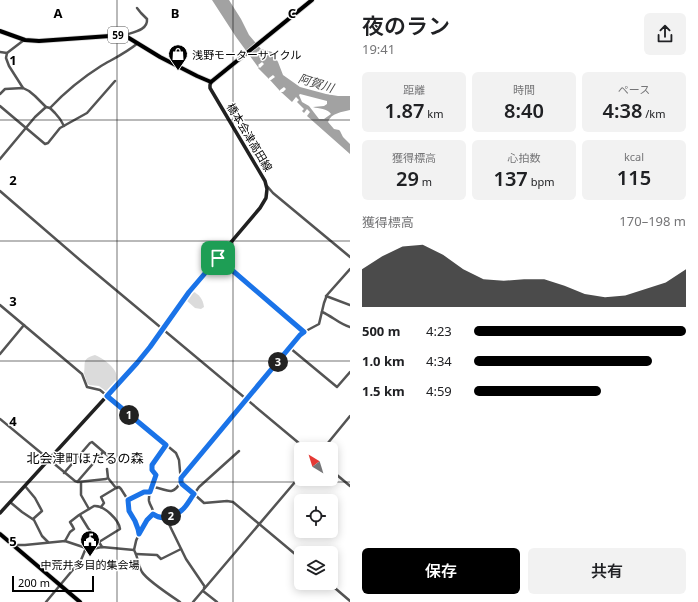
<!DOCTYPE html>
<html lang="ja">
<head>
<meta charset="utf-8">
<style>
	:root { --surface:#fff; --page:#f2f2f2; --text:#202124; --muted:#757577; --accent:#000 }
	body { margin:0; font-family:"Noto Sans","Noto Sans JP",sans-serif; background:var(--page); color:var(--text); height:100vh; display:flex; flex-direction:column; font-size:15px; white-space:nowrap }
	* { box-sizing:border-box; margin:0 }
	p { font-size:13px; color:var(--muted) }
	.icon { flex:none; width:22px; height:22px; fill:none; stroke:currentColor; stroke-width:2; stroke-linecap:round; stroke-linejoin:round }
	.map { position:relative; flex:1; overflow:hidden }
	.side { display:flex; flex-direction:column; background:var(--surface); width:348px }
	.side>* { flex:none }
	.needle { width:26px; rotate:322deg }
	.controls { position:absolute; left:294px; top:442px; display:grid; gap:8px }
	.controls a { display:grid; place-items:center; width:44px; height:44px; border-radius:6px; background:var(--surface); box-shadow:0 2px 10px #0003; font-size:20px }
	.scale { position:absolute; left:12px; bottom:10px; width:82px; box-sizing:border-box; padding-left:4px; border:2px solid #000; border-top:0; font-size:11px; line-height:14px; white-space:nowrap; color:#000; -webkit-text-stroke:3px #fff; paint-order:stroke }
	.pin { position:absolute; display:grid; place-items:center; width:34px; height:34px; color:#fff; margin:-17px; border-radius:8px; box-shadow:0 2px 6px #0006 }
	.km { position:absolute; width:20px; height:20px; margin:-10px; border-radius:50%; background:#222; color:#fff; font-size:11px; line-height:20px; text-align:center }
	.round { display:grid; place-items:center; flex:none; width:42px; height:42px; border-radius:6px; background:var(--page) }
	.summary { display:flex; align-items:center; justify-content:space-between; height:68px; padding:0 12px }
	h1 { font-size:22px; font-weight:600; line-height:30px }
	.stats { display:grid; grid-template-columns:repeat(3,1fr); gap:6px; height:68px; padding:4px 12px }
	.stats div { display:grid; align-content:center; border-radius:6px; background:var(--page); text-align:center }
	.stats b { font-size:20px; font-weight:600 }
	.stats small { font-size:11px; font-weight:400 }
	.stats p { font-size:11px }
	.chart { height:112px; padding:8px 12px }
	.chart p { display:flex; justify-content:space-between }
	.chart svg { width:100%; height:72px; margin-top:4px; fill:var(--accent); opacity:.7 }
	.primary-button { display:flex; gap:8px; margin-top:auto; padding:8px 12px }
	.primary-button a { flex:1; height:46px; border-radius:6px; background:var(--accent); color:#fff; font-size:16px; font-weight:600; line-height:46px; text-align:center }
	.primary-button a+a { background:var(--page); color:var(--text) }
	ul { padding:0 12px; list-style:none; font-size:13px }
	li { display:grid; grid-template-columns:64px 48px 1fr; align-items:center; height:30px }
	li i { height:10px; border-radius:5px; background:var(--accent) }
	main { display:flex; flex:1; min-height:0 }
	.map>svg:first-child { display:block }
	.green { fill:#dbdbdb }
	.water { fill:#a2a2a2; fill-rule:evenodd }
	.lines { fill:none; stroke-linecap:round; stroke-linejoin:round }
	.primary-casing { stroke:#dbdbdb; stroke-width:5.5 }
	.street { stroke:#545454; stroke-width:2.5 }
	.secondary { stroke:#212121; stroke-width:3.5 }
	.primary { stroke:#000; stroke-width:4 }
	.route-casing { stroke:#fff; stroke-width:8 }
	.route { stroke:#1a73e8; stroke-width:5 }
	.grid { fill:none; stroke:#000; stroke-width:1; stroke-opacity:0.55 }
	.labels { text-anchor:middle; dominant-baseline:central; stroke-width:3; stroke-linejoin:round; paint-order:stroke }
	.shield { fill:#fff; stroke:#4c4c4c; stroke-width:1 }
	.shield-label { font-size:10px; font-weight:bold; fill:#000 }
	.poi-label { font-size:11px; fill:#000; stroke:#fff; text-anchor:start }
	.street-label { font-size:11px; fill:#000; stroke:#fff }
	.water-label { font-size:12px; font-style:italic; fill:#434343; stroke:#fff }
	.quarter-label { font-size:13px; fill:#000; stroke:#fff }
	.grid-label { font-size:13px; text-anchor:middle; font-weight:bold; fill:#000; stroke:#fff; stroke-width:3; stroke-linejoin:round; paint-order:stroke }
</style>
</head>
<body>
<main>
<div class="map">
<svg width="350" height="602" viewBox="0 0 350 602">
	<rect width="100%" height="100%" fill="#fff"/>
	<g class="green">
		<path d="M192 291C199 294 203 299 204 307L201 309 195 308 186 300Z"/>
		<path d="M95 355C102 358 111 364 115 371 117 374 116 378 117 381L107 392 99 386 89 385 87 383 84 373C86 363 81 359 95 355Z"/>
	</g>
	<path class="water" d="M212 0H229L241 19 249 35 261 49 272 52 278 62 283 75 300 87 326 94 338 96H350V110C342 112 331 113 328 122L334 129 339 130 340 131 343 137 350 144V154L307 116 310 112 307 109 304 113 302 111 304 109 297 102 299 100 296 97 292 102 281 92H283L286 89 284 87 280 90V91L270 80H271L275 77 273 75 269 78V79L258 68 259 67 260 68 264 64 262 62 258 65 259 66 258 67 236 37ZM300 94 327 101V104L324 106 313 107C319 109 327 108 331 114L324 119H319L309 106 302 102 299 95Z"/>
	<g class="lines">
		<g class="primary-casing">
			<g id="primary">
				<polyline points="0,31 25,40 39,41 124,35 160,57 197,76 211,82 312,0"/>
				<polyline points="0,534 80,602"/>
			</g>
		</g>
		<g class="street">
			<path d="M125 35C134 32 148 30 147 19L141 13 137 8"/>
			<polyline points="0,52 7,53"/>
			<polyline points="23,88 9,66 6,58 7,53 24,40"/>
			<polyline points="0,94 5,89 23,88 29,91 35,96 46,107 50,108 55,113 60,119 64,126"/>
			<polyline points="0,106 45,144 48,143 60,128 87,113 115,81"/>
			<path d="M50 108C65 92 82 78 101 66 113 59 126 53 138 43"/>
			<polyline points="0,159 35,117 46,107"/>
			<polyline points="267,186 273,193 350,257"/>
			<polyline points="0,191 80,260 306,449"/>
			<polyline points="218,258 304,332"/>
			<polyline points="326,296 350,305"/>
			<polyline points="0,305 82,374 87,387 100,390 176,453 179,460 181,482 194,494 199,487 239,451"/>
			<path d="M322 312C332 316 339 324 350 327"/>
			<polyline points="290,348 337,387 350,372"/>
			<polyline points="0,354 24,325"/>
			<polyline points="0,419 75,481 78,482 106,479 108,478"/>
			<polyline points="323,449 350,416"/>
			<polyline points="107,469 108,478 116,488 119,487 121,489 128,500 129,511 135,521 138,529 139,534"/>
			<polyline points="331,470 350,486"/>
			<polyline points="64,473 90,443 92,442 114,461"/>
			<polyline points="181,477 300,335 304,332 319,324 324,303 327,295 350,269"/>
			<polyline points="78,481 103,452"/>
			<polyline points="81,482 81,495 89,509"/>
			<polyline points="25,486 35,498 42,511 33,519"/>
			<path d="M152 487C167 488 171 498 181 482"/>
			<polyline points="128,500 144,492 150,492"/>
			<polyline points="10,502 22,512 34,520 42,536 48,542"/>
			<polyline points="101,507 104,503 101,497 116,488"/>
			<path d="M153 514C154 509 150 506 149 501 148 493 153 483 156 475 153 471 151 470 152 465L166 445"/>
			<polyline points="80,515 88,528 99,542"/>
			<path d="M166 518C181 513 185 507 194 494L204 503 227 501 233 502 301 559"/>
			<path d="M65 541 70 532 74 529 73 527 70 522 79 515 94 506C104 505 119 520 120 529L99 542 102 547"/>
			<polyline points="13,545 25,545 65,541 86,548"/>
			<path d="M134 550C136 536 143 524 153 514L158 518H166L186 559 205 587 204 588"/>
			<polyline points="136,554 157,555 161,559 181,549"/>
			<polyline points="329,583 350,601"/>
			<polyline points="203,591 217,602"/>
			<path d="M46 602 81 560 86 548 92 549 102 547 134 550C138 557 138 565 142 572 147 580 171 596 180 602"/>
			<polyline points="193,602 301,475"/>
		</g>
		<polyline class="secondary" points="0,513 137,363 150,347 193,287 260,208 266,198 267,189 265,181 210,88 210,85 211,82"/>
		<use href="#primary" class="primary"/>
	</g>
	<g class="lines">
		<g class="route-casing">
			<path id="route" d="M218 258 304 332 300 335 181 478V482L182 484 194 494C190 499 187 506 182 510 174 517 162 521 153 514L147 520 139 534 138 529 135 521 129 511 128 500 144 492H150L156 475 152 470V465L166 445 107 396 137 363 150 347 189 292Z"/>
		</g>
		<use href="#route" class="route"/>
	</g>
	<path class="grid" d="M117 0V602M233 0V602M0 120H350M0 241H350M0 361H350M0 482H350"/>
	<defs>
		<g id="shop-pin" transform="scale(1)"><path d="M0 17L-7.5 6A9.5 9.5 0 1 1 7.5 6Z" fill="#000" stroke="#fff"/><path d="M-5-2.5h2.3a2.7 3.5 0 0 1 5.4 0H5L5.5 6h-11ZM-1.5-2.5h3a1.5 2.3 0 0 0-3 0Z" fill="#fff"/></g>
		<g id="civic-pin" transform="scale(1)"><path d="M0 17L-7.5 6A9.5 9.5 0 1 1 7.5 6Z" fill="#000" stroke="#fff"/><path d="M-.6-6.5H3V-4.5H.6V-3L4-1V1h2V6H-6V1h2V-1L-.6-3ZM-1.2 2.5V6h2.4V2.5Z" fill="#fff"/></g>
	</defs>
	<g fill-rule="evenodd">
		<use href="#shop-pin" x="178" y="54"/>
		<use href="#civic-pin" x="90" y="540"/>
	</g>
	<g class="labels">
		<rect class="shield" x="108" y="27" width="20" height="16" rx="3"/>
		<g class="shield-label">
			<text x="118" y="35">59</text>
		</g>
		<g class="poi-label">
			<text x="192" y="54">浅野モーターサイクル</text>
			<text x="90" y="564" text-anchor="middle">中荒井多目的集会場</text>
		</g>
		<g class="street-label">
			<text transform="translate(250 137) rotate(59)">橋本会津高田線</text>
		</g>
		<g class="water-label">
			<text transform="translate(316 83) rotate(17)">阿賀川</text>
		</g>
		<g class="quarter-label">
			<text x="85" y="458">北会津町ほたるの森</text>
		</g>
	</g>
	<g class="grid-label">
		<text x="58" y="18">A</text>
		<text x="175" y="18">B</text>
		<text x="292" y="18">C</text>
		<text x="13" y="65">1</text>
		<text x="13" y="185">2</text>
		<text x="13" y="306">3</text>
		<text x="13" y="426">4</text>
		<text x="13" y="546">5</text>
	</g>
</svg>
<div class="controls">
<a><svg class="needle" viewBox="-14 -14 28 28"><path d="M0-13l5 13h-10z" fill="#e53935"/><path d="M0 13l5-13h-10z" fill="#757577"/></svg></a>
<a><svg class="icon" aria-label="locate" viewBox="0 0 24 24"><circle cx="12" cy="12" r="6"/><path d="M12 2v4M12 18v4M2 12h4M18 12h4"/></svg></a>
<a><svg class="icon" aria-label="layers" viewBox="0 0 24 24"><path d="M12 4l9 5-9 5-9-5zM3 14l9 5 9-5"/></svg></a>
</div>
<div class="scale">200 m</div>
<div class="pin" style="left:218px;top:258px;background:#1e9e55"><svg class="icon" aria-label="arrive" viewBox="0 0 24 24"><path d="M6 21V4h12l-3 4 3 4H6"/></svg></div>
<b class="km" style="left:129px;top:415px">1</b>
<b class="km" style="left:171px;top:516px">2</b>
<b class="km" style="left:278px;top:362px">3</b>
</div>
<section class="side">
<div class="summary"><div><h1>夜のラン</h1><p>19:41</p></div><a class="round"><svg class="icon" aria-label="share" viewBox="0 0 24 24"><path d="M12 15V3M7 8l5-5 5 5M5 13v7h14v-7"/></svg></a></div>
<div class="stats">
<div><p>距離</p><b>1.87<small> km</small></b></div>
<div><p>時間</p><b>8:40</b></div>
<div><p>ペース</p><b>4:38<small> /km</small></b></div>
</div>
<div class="stats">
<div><p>獲得標高</p><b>29<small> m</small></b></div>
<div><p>心拍数</p><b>137<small> bpm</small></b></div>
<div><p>kcal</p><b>115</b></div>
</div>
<div class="chart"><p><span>獲得標高</span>170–198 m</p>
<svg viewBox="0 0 160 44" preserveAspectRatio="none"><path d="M0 44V21L10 13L20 7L30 6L40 12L50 21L60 27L70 28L80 27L90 27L100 31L110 36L120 38L130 37L140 33L150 29L160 21V44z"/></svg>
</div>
<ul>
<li><b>500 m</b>4:23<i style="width:100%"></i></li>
<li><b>1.0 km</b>4:34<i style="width:84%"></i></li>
<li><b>1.5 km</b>4:59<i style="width:60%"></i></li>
</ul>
<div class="primary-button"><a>保存</a><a>共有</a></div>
</section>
</main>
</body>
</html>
